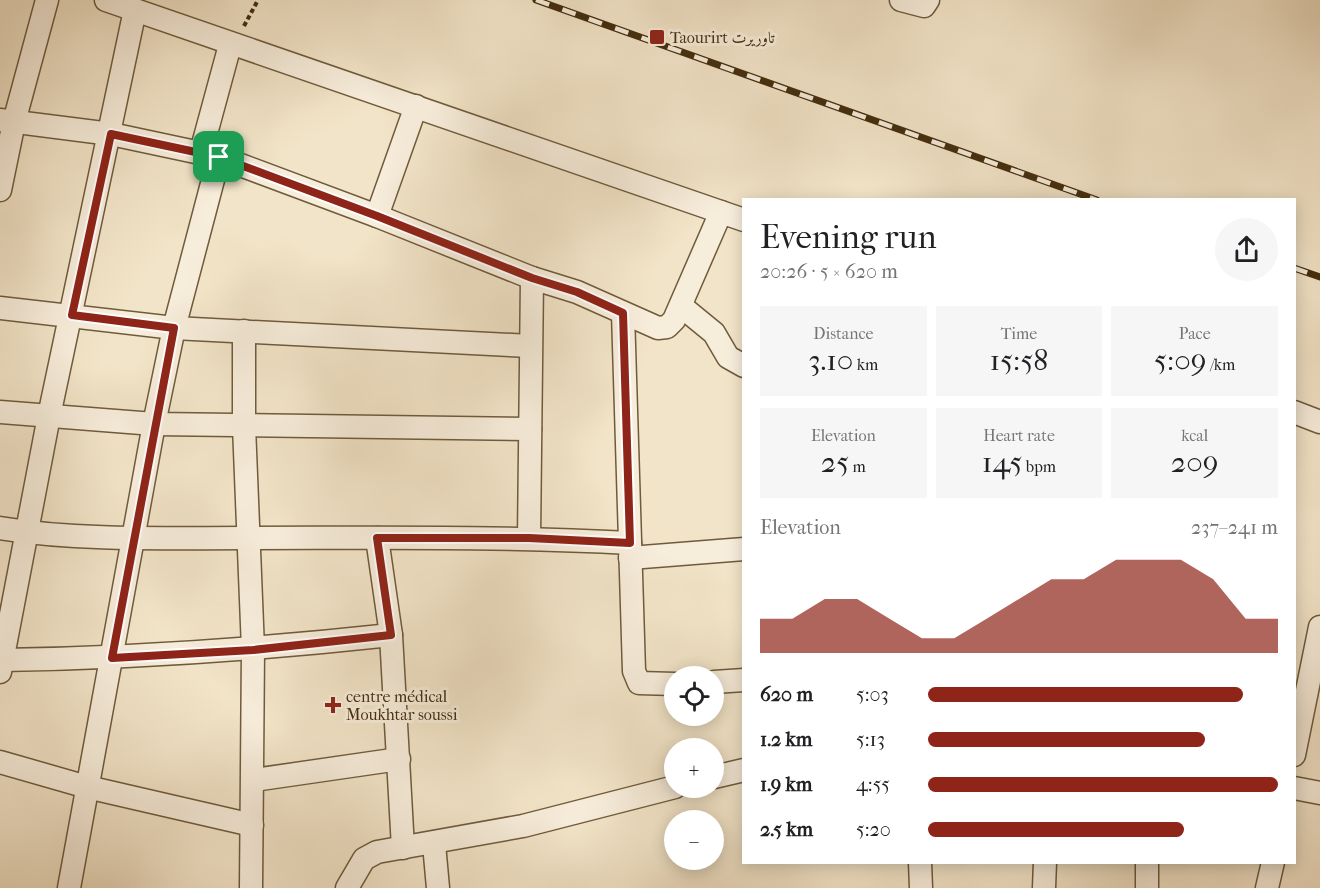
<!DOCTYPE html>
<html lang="en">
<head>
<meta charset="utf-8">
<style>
	:root { --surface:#fff; --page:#f6f6f6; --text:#202124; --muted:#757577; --accent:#8f2418 }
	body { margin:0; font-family:"IM FELL French Canon",Amiri,serif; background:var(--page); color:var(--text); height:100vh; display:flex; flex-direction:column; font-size:22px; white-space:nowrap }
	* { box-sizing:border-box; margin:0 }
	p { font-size:20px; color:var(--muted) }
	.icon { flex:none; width:33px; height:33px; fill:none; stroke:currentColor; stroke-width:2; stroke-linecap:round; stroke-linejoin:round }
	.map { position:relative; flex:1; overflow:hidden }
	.side { position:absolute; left:742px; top:198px; width:554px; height:666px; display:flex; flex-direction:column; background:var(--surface); border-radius:0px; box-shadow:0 3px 15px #0003 }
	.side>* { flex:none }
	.fabs { position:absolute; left:664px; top:666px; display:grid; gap:12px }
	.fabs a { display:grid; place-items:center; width:60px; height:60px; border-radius:50%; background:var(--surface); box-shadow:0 3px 15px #0003; font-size:30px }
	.pin { position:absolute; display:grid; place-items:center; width:51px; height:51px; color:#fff; margin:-26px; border-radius:12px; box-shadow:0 3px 9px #0006 }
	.round { display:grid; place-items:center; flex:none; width:63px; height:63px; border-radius:32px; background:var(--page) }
	.summary { display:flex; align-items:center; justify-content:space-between; height:102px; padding:0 18px }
	h1 { font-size:33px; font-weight:600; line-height:45px }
	.stats { display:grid; grid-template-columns:repeat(3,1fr); gap:9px; height:102px; padding:6px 18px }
	.stats div { display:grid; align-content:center; border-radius:0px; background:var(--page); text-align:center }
	.stats b { font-size:30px; font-weight:600 }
	.stats small { font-size:16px; font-weight:400 }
	.stats p { font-size:16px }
	.chart { height:168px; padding:12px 18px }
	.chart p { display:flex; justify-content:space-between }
	.chart svg { width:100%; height:108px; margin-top:6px; fill:var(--accent); opacity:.7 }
	ul { padding:0 18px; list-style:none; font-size:20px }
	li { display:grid; grid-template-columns:96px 72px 1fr; align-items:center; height:45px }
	li i { height:15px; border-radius:8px; background:var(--accent) }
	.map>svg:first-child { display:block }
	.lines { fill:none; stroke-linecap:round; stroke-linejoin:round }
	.minor-casing { stroke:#6f5b3c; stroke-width:25 }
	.path { stroke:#432d0e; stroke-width:4; stroke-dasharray:4.5 3; stroke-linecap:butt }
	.minor { stroke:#f7eddb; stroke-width:22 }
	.rail-casing { stroke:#432d0e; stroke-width:7 }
	.rail { stroke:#f7eddb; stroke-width:4.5; stroke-dasharray:14; stroke-linecap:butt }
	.route-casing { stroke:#fff; stroke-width:12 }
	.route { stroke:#8f2418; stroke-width:8 }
	.poi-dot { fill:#8f2418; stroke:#f7eddb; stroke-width:2 }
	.labels { text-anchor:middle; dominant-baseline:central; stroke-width:6; stroke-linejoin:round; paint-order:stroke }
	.poi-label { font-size:16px; fill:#432d0e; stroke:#f7eddb; text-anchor:start }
</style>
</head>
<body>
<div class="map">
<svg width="1320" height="888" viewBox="0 0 1320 888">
	<rect width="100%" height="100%" fill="#f2e4c8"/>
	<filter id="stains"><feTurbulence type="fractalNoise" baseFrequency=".00333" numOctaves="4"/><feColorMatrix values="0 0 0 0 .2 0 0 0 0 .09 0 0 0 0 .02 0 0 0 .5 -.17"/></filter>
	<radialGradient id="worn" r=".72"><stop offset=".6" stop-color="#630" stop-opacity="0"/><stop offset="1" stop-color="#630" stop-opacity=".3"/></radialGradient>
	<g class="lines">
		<g class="minor-casing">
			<g id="minor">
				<polyline points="106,0 744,220"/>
				<polyline points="901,0 924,6 928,0"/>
				<polyline points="0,120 111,134 219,157 377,216 532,278 577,292 658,328 667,327 674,320 721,212"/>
				<polyline points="201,152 230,45"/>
				<polyline points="0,190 14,122 47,0"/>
				<polyline points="377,216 416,106"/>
				<polyline points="681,306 714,333 728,357 744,366"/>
				<polyline points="0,308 174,328 530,346"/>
				<polyline points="623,313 634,671 639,683 675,684"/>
				<polyline points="244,331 244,426 253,649 251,888"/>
				<polyline points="0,412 154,424 530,429"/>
				<polyline points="1294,412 1320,422"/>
				<path d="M0 528C80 541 164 538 245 538 373 538 502 536 630 543"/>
				<polyline points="377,538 391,635 403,848"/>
				<polyline points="529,538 532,278"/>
				<polyline points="630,558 744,549"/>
				<path d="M2 660C133 658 262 649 391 635"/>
				<polyline points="0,672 49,416 135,10"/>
				<polyline points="714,682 744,680"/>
				<polyline points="1294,755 1320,627"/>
				<polyline points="0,762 87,787 252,825"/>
				<polyline points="714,777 744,770"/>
				<polyline points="254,780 399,759"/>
				<polyline points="1294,788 1320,793"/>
				<polyline points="434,844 438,888"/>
				<polyline points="920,862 921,888"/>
				<polyline points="69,888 154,424 174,328 219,157"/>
				<polyline points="347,888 364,859 377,852 523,826 675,787"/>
				<polyline points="1044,888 1045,862"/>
				<polyline points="1147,888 1147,862"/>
				<polyline points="1267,888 1273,862"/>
			</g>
		</g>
		<polyline class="path" points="244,26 258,0"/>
		<use href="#minor" class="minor"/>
		<g class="rail-casing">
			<g id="rail">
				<polyline points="536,0 1097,200"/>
				<polyline points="1294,268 1320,277"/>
			</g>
		</g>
		<use href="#rail" class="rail"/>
	</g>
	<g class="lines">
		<g class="route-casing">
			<polygon id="route" points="111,134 219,157 377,216 532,278 577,292 623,313 630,543 529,538 377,538 391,635 253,650 112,658 174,328 72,315"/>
		</g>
		<use href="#route" class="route"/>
	</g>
	<g class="poi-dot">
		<rect x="649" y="29" width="16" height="16" rx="3"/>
		<path d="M330 696h6v6h6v6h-6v6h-6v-6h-6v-6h6z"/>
	</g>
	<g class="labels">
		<g class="poi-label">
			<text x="670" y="37">Taourirt تاوريرت</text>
			<text x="346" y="696">centre médical<tspan x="346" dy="18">Moukhtar soussi</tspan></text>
		</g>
	</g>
	<rect width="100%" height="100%" filter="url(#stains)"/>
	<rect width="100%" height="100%" fill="url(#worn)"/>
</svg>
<div class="fabs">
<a><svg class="icon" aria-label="locate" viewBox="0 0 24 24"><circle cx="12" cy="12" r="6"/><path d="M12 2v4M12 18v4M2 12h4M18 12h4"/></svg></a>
<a>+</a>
<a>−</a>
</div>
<div class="pin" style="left:219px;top:157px;background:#1e9e55"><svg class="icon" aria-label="arrive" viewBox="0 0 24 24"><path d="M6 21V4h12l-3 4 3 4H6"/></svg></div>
<section class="side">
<div class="summary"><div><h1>Evening run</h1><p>20:26 · 5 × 620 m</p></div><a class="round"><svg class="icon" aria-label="share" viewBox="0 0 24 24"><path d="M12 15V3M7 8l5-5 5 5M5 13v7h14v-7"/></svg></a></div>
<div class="stats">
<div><p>Distance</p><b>3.10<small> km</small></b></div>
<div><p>Time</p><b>15:58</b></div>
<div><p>Pace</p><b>5:09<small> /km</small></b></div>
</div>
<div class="stats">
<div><p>Elevation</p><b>25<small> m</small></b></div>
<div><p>Heart rate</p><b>145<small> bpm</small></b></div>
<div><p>kcal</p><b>209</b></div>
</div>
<div class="chart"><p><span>Elevation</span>237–241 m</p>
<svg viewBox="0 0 160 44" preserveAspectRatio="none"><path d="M0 44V30L10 30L20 22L30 22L40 30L50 38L60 38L70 30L80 22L90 14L100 14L110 6L120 6L130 6L140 14L150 30L160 30V44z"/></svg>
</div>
<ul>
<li><b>620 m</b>5:03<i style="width:90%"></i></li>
<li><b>1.2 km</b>5:13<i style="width:79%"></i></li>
<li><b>1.9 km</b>4:55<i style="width:100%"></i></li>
<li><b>2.5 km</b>5:20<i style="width:73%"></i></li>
</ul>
</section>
</div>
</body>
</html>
